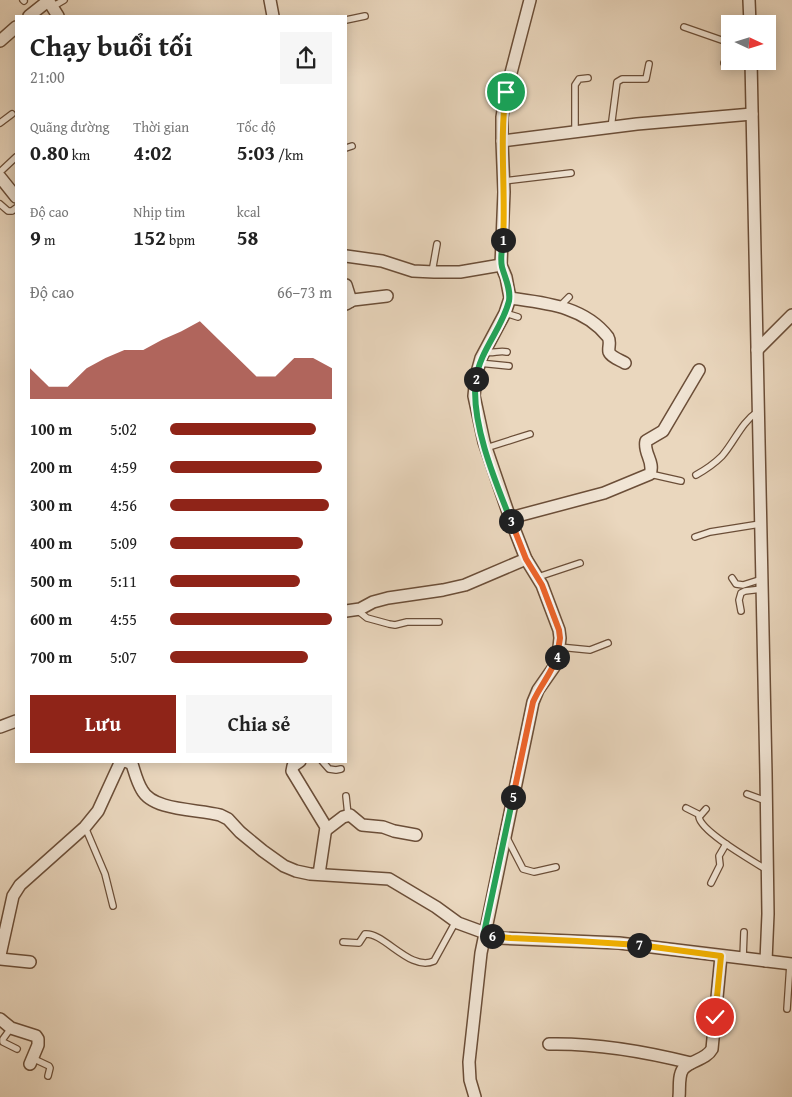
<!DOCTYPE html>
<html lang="vi">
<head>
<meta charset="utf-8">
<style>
	:root { --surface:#fff; --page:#f6f6f6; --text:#222; --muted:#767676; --accent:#8f2418 }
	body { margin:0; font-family:"Gentium Book Plus",serif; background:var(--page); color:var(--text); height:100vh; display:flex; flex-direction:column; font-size:19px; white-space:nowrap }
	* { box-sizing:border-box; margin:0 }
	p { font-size:16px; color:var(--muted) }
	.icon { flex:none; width:28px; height:28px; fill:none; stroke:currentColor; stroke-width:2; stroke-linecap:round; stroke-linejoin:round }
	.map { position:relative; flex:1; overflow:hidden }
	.drawer { position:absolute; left:15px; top:15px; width:332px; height:748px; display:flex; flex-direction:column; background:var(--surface); border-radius:0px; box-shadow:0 2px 12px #0003 }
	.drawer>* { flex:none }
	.needle { width:32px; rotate:94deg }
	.tools { position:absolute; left:721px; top:15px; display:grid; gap:10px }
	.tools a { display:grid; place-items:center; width:55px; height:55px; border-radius:0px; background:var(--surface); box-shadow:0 2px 12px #0003; font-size:25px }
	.pin { position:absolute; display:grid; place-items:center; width:42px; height:42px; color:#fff; margin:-21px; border:2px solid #fff; border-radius:50%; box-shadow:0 1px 5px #0007 }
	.km { position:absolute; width:25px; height:25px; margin:-12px; border-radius:50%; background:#222; color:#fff; font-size:14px; line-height:25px; text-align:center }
	.round { display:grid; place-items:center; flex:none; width:52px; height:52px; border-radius:0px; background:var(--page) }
	.headline { display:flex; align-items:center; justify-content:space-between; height:85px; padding:0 15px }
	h1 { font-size:28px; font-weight:600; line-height:38px }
	.metrics { display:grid; grid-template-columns:repeat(3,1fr); gap:8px; height:85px; padding:5px 15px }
	.metrics div { display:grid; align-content:center }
	.metrics b { font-size:21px; font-weight:600 }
	.metrics small { font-size:14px; font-weight:400 }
	.metrics p { font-size:14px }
	.chart { height:140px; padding:10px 15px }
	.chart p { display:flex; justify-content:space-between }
	.chart svg { width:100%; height:90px; margin-top:5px; fill:var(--accent); opacity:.7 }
	.primary-button { display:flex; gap:10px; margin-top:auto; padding:10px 15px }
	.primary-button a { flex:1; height:58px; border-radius:0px; background:var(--accent); color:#fff; font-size:20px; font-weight:600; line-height:58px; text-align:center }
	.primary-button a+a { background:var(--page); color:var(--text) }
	ul { padding:0 15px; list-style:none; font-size:16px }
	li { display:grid; grid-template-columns:80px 60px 1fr; align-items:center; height:38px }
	li i { height:12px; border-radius:6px; background:var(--accent) }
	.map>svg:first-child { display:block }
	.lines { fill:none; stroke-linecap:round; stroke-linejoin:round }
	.service-casing { stroke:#6b4e38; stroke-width:8 }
	.minor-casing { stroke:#6b4e38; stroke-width:14 }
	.service { stroke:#f1e5d5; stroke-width:5.5 }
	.minor { stroke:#f1e5d5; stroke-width:11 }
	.split-1-casing { stroke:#fff; stroke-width:10 }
	.split-2-casing { stroke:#fff; stroke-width:10 }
	.split-3-casing { stroke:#fff; stroke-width:10 }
	.split-4-casing { stroke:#fff; stroke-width:10 }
	.split-5-casing { stroke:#fff; stroke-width:10 }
	.split-6-casing { stroke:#fff; stroke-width:10 }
	.split-7-casing { stroke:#fff; stroke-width:10 }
	.split-8-casing { stroke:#fff; stroke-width:10 }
	.split-1 { stroke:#f5b400; stroke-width:6 }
	.split-2 { stroke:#22a559; stroke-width:6 }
	.split-3 { stroke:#22a559; stroke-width:6 }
	.split-4 { stroke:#f0652b; stroke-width:6 }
	.split-5 { stroke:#f0652b; stroke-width:6 }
	.split-6 { stroke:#22a559; stroke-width:6 }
	.split-7 { stroke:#f5b400; stroke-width:6 }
	.split-8 { stroke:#f5b400; stroke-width:6 }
</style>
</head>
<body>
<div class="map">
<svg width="792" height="1097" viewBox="0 0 792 1097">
	<rect width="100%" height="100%" fill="#ead7be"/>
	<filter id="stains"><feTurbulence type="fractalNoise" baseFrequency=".004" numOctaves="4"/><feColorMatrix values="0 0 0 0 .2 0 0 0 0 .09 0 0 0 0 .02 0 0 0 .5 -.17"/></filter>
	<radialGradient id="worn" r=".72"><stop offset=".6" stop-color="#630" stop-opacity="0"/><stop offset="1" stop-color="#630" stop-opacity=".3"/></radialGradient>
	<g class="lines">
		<g class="service-casing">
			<g id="service">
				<polyline points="23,0 24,1"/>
				<polyline points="52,7 64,0"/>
				<polyline points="346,20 365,16"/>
				<polyline points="684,27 730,43"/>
				<polyline points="724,63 751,64"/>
				<polyline points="0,123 12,114"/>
				<polyline points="611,128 617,82 622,79 646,79 649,64"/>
				<polyline points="575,132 575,85 579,79 588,78"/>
				<polyline points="346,148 352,146"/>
				<polyline points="0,172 16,157"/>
				<polyline points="504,181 571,173"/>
				<polyline points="0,204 8,211 12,211 16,208"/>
				<polyline points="432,272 437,244"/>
				<polyline points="560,306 569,297"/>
				<polyline points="505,313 518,317"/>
				<path d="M484 352C493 354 499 350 507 352"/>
				<polyline points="479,363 509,366"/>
				<polyline points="486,448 530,434"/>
				<polyline points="650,474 681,481"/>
				<path d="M696 475C705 470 714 464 722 456 735 441 741 423 757 412"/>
				<polyline points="695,537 710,532 760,524"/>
				<polyline points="538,577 580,563"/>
				<polyline points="732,578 736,584 743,585 762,579"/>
				<polyline points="357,610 367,618 389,624 395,625 407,622 439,622"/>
				<polyline points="741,611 739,600 741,593 745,591 762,589"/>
				<polyline points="559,647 590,650 608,643"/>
				<polyline points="322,761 329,769 336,770 341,769"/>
				<polyline points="747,794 766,801"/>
				<polyline points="346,796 348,815"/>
				<polyline points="686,808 700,815"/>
				<path d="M706 809 699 817C701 832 753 861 767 870"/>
				<polyline points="85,827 105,874 113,906"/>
				<polyline points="507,838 523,869 534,872 556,867"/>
				<polyline points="711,883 720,865 719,856 726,844"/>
				<path d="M343 942 359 943 365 934C384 932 410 972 434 961L456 921"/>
				<polyline points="743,958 744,932"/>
				<polyline points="787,1009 790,964"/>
				<polyline points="11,1028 3,1039 3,1042 17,1049"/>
				<polyline points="32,1058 49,1066 50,1068 48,1076"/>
			</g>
		</g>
		<g class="minor-casing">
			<g id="minor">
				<polyline points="48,0 58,16"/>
				<polyline points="270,0 273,16"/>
				<polyline points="749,0 750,24"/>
				<polyline points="29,16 48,1"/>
				<polyline points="0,41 16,27"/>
				<polyline points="751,61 766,774 768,914 766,961"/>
				<polyline points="502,141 637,124 752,114"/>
				<polyline points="0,177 16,197"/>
				<polyline points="346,256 382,261 413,271 434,272 460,272 501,265"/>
				<polyline points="346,285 351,301"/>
				<path d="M510 298C545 303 584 306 608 337 611 342 608 347 609 352 611 357 620 360 625 363"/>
				<polyline points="346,304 353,300 387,296"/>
				<polyline points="757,350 792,315"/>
				<path d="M510 518 604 493 650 474C655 462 643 453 646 441L663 431 699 370"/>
				<polyline points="346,611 360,609 373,602 388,598 443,590 465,585 526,559"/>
				<polyline points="0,727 16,721"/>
				<path d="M126 761 132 764C135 773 137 782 142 790 153 811 198 809 220 815L228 819 240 832 263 851 284 866 296 871 310 874 389 879 436 907 458 923 499 938 619 943 792 964"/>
				<polyline points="300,761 293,766 292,771 326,827 319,874"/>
				<polyline points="326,830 343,817 350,815 362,825 383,827 394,831 416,835"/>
				<polyline points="0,955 13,896 20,885 85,827 98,811 120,763 124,761"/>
				<polyline points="0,959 30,962"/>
				<polyline points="0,1019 11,1028 36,1036 38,1039 38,1045 30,1064"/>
				<path d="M549 1044C595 1043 647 1052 691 1063"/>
				<polyline points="475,1097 470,1080 469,1062 481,953 533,702 538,690 554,667 558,656 560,638 559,630 542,585 526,559 510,518 484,442 474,396 476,376 481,358 505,313 510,298 506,277 501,265 504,192 502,141 502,117 506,92 530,0"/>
				<path d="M679 1097C680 1089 678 1076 683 1069 691 1060 706 1060 712 1049L721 956"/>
			</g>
		</g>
		<use href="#service" class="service"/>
		<use href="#minor" class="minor"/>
	</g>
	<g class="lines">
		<g class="split-1-casing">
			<path id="split-1" d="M503 240C506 191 499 141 506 92"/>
		</g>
		<g class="split-2-casing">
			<path id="split-2" d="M476 379C480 350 502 329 509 301 511 289 505 278 502 267 500 259 502 248 503 240"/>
		</g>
		<g class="split-3-casing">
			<path id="split-3" d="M476 379C470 421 495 481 511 521"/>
		</g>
		<g class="split-4-casing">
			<polyline id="split-4" points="511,521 526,559 542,585 559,630 560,638 557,657"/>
		</g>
		<g class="split-5-casing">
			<path id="split-5" d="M513 797 533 702C540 686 551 674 557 657"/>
		</g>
		<g class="split-6-casing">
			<polyline id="split-6" points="492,936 484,933 513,797"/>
		</g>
		<g class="split-7-casing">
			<polyline id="split-7" points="492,936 511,938 577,941 639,945"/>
		</g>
		<g class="split-8-casing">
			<polyline id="split-8" points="639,945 721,956 715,1017"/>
		</g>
		<use href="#split-1" class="split-1"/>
		<use href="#split-2" class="split-2"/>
		<use href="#split-3" class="split-3"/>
		<use href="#split-4" class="split-4"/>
		<use href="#split-5" class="split-5"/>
		<use href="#split-6" class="split-6"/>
		<use href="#split-7" class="split-7"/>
		<use href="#split-8" class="split-8"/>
	</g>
	<rect width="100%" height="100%" filter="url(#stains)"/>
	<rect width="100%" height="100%" fill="url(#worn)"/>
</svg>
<div class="tools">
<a><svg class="needle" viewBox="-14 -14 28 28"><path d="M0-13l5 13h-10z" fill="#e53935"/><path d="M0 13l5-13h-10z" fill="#767676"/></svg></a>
</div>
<div class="pin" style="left:506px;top:92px;background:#1e9e55"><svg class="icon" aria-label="arrive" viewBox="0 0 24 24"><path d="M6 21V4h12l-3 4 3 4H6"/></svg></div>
<div class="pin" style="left:715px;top:1017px;background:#d93025"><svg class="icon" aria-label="check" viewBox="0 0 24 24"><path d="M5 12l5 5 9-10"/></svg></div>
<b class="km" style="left:503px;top:240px">1</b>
<b class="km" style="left:476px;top:379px">2</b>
<b class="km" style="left:511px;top:521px">3</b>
<b class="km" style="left:557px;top:657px">4</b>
<b class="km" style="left:513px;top:797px">5</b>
<b class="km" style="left:492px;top:936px">6</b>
<b class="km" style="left:639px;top:945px">7</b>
<section class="drawer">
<div class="headline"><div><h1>Chạy buổi tối</h1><p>21:00</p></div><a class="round"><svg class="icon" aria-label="share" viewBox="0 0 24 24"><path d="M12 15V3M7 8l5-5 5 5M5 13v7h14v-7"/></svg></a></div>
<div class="metrics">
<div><p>Quãng đường</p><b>0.80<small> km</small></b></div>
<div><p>Thời gian</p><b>4:02</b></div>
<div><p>Tốc độ</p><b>5:03<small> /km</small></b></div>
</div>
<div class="metrics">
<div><p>Độ cao</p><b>9<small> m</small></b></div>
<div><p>Nhịp tim</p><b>152<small> bpm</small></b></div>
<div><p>kcal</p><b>58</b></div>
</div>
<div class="chart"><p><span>Độ cao</span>66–73 m</p>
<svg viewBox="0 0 160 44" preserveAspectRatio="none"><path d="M0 44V29L10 38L20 38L30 29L40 24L50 20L60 20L70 15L80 11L90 6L100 15L110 24L120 33L130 33L140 24L150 24L160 29V44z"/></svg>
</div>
<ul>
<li><b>100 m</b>5:02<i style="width:90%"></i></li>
<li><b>200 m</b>4:59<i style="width:94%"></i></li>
<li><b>300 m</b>4:56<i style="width:98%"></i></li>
<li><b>400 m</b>5:09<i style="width:82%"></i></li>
<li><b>500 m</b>5:11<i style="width:80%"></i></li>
<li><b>600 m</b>4:55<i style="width:100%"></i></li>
<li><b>700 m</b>5:07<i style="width:85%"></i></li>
</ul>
<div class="primary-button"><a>Lưu</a><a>Chia sẻ</a></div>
</section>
</div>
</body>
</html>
